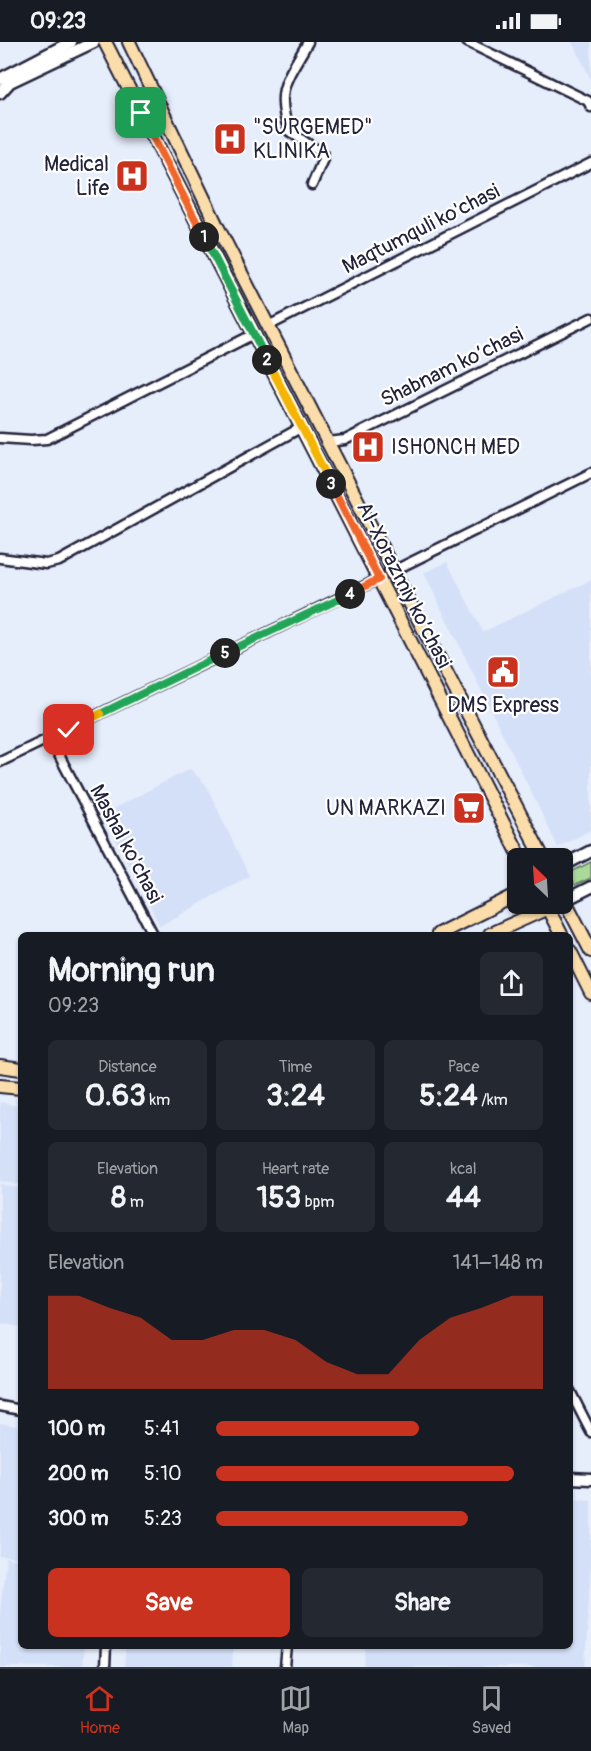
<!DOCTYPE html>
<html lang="en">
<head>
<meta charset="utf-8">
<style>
	:root { --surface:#171b24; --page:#242831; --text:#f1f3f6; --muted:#9ea1a6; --line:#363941; --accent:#c8321e }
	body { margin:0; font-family:Pangolin,sans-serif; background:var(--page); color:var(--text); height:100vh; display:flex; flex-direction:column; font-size:22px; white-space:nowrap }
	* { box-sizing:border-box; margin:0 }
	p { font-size:20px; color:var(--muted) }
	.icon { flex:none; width:33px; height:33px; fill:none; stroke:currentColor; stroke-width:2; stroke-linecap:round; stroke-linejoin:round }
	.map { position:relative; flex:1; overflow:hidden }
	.details { position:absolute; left:18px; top:890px; width:555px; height:717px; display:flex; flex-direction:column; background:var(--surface); border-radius:9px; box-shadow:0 2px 4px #0004 }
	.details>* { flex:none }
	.needle { width:39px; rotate:335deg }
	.tools { position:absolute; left:507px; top:806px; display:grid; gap:12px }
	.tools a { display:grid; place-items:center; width:66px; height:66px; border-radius:9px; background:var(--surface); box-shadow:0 2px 4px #0004; font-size:30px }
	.pin { position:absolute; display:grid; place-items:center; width:51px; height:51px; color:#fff; margin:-26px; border-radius:12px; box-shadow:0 3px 9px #0006 }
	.km { position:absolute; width:30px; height:30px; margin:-15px; border-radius:50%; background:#222; color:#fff; font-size:16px; line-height:30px; text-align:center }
	.round { display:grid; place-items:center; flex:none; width:63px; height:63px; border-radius:9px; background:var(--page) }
	.overview { display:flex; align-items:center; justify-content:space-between; height:102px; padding:0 30px }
	h1 { font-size:33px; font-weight:700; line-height:45px }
	.stats { display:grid; grid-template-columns:repeat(3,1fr); gap:9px; height:102px; padding:6px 30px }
	.stats div { display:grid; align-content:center; border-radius:9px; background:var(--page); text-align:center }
	.stats b { font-size:30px; font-weight:700 }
	.stats small { font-size:16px; font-weight:400 }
	.stats p { font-size:16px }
	.chart { height:168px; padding:12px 30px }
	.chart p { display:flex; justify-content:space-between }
	.chart svg { width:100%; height:108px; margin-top:6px; fill:var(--accent); opacity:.7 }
	.cta { display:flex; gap:12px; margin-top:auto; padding:12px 30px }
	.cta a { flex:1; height:69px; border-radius:9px; background:var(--accent); color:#fff; font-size:24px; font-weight:700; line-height:69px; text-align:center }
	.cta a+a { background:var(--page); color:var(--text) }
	ul { padding:0 30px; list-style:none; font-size:20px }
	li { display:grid; grid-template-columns:96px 72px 1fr; align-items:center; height:45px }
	li i { height:15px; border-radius:8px; background:var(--accent) }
	.status { display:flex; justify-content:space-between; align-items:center; height:42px; padding:0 30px; background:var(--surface); direction:ltr }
	.status svg { height:16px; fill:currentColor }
	.tab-bar { display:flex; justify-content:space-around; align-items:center; height:84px; border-top:2px solid var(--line); background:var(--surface); font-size:16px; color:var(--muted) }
	.tab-bar a { display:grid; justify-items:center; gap:3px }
	.tab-bar .selected { color:var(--accent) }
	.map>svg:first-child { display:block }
	.built { fill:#d4e0f8 }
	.green { fill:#aad999; stroke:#667e6a; stroke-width:1.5 }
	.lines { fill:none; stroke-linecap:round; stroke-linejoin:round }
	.minor-casing { stroke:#22223b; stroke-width:13 }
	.tertiary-casing { stroke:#22223b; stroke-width:15 }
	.secondary-casing { stroke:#22223b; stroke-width:15 }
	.primary-casing { stroke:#22223b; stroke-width:16 }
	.minor { stroke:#fff; stroke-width:8 }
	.tertiary { stroke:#fff; stroke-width:10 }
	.secondary { stroke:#fff; stroke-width:10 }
	.primary { stroke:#fbddab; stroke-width:12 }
	.split-1-casing { stroke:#fff; stroke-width:12 }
	.split-2-casing { stroke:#fff; stroke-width:12 }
	.split-3-casing { stroke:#fff; stroke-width:12 }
	.split-4-casing { stroke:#fff; stroke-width:12 }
	.split-5-casing { stroke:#fff; stroke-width:12 }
	.split-6-casing { stroke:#fff; stroke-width:12 }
	.split-7-casing { stroke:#fff; stroke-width:12 }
	.split-1 { stroke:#f0652b; stroke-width:8 }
	.split-2 { stroke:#22a559; stroke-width:8 }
	.split-3 { stroke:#f5b400; stroke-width:8 }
	.split-4 { stroke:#f0652b; stroke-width:8 }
	.split-5 { stroke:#22a559; stroke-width:8 }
	.split-6 { stroke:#22a559; stroke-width:8 }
	.split-7 { stroke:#f5b400; stroke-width:8 }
	.labels { text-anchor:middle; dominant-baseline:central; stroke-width:4.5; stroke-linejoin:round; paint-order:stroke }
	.poi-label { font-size:21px; fill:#22223b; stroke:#fff; text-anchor:start }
	.street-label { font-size:21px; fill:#22223b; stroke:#fff }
</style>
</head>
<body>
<div class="status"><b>09:23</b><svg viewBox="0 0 49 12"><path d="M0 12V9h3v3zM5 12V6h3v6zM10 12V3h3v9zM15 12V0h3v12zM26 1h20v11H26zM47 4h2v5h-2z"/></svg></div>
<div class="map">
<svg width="591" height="1625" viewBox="0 0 591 1625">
	<rect width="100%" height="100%" fill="#e6edfb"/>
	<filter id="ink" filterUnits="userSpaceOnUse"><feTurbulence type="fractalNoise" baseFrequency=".0167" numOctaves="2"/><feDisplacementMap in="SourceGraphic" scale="12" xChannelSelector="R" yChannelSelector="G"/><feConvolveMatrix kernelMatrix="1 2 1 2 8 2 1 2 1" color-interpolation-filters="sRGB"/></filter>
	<g filter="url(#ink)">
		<g class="built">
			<polygon points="572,0 591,0 591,37"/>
			<polygon points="447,520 483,590 591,538 591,788 558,805 424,531"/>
			<polygon points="190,727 206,743 249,834 160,884 103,772"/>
			<polygon points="0,1060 21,1065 21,1143 0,1139"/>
			<polygon points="0,1142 21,1147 21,1285 0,1281"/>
			<polygon points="0,1381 21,1385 21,1516 0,1514"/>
			<polygon points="570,1456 591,1458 591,1518 585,1625 364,1625 366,1604 570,1604"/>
			<polygon points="6,1516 21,1518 21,1604 84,1604 82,1625 0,1625 0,1571"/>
			<polygon points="126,1604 233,1604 232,1625 124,1625"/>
		</g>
		<polygon class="green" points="591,820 591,836 575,843 569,831"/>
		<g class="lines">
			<g class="minor-casing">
				<g id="minor">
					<path d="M308 0C288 36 274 47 289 89L323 112V117L312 143"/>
					<polyline points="467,0 588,59 591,65"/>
					<polyline points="268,284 591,121"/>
					<polyline points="0,396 31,398 47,397 254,292"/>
					<polyline points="328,400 345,398 591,276"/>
					<polyline points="0,516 46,522 59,519 302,385"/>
					<polyline points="391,530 591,431"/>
					<polyline points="50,696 153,892"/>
					<polyline points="0,720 379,537"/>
					<polyline points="570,1349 591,1390"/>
					<polyline points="0,1364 21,1368"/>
					<polyline points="105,1625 106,1604"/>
					<polyline points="285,1625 287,1604"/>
				</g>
			</g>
			<g class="tertiary-casing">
				<polyline id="tertiary" points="570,1436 591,1437"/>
			</g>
			<g class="secondary-casing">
				<g id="secondary">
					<polyline points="0,37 71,0"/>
					<polyline points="0,51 10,40 94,0"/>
					<polyline points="562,824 591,809"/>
					<polyline points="565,858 591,845"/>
				</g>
			</g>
			<g class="primary-casing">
				<g id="primary">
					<polyline points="105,0 521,816"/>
					<polyline points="129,0 218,186 391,524 391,530 399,540 543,816"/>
					<polyline points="562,853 591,909"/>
					<polyline points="545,861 561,892"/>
					<polyline points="438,892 518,852"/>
					<polyline points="490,892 559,861"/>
					<polyline points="570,909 591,951"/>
					<polyline points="0,1024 21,1027"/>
					<polyline points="0,1044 21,1046"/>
				</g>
			</g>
			<use href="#minor" class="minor"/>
			<use href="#tertiary" class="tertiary"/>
			<use href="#secondary" class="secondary"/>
			<use href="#primary" class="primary"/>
		</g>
	</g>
	<g class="lines" filter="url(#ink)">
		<g class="split-1-casing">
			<polyline id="split-1" points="141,71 204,195"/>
		</g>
		<g class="split-2-casing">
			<polyline id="split-2" points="204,195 267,318"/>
		</g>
		<g class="split-3-casing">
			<polyline id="split-3" points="267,318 331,442"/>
		</g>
		<g class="split-4-casing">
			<polyline id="split-4" points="331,442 379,537 350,552"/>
		</g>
		<g class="split-5-casing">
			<polyline id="split-5" points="225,611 350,552"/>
		</g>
		<g class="split-6-casing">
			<polyline id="split-6" points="100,672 225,611"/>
		</g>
		<g class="split-7-casing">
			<polyline id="split-7" points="69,688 100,672"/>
		</g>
		<use href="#split-1" class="split-1"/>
		<use href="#split-2" class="split-2"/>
		<use href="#split-3" class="split-3"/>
		<use href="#split-4" class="split-4"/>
		<use href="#split-5" class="split-5"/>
		<use href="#split-6" class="split-6"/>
		<use href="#split-7" class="split-7"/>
	</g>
	<defs>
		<g id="hospital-square" transform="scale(1.725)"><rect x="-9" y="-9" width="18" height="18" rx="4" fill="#c8321e" stroke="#fff"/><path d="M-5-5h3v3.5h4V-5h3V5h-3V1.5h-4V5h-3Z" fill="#fff"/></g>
		<g id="civic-square" transform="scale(1.725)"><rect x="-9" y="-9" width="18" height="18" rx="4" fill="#c8321e" stroke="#fff"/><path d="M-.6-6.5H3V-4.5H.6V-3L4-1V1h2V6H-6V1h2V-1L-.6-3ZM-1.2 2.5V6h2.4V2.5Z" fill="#fff"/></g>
		<g id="supermarket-square" transform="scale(1.725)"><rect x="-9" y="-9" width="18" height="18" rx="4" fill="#c8321e" stroke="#fff"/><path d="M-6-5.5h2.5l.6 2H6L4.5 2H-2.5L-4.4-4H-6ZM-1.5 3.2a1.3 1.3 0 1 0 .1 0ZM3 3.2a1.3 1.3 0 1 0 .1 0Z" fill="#fff"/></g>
	</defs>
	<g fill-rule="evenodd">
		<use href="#hospital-square" x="230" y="97"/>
		<use href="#hospital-square" x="132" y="134"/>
		<use href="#hospital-square" x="368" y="405"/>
		<use href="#civic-square" x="503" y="630"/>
		<use href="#supermarket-square" x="469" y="766"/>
	</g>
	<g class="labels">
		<g class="poi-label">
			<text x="253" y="85">"SURGEMED"<tspan x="253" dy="24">KLINIKA</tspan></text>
			<text x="109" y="122" text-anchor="end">Medical<tspan x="109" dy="24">Life</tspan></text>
			<text x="391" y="405">ISHONCH MED</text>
			<text x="503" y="663" text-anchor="middle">DMS Express</text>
			<text x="446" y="766" text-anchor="end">UN MARKAZI</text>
		</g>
		<g class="street-label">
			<text transform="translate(421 187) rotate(-27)">Maqtumquli ko'chasi</text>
			<text transform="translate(452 325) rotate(-26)">Shabnam ko’chasi</text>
			<text transform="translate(404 543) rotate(63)">Al-Xorazmiy ko’chasi</text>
			<text transform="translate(126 802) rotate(62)">Mashal ko'chasi</text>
		</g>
	</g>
</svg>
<div class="tools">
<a><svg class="needle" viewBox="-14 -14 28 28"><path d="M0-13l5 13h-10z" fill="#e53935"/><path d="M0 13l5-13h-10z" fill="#9ea1a6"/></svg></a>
</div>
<div class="pin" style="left:141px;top:71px;background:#1e9e55"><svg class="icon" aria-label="arrive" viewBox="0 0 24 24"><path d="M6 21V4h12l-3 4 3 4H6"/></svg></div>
<div class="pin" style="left:69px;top:688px;background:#d93025"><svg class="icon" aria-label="check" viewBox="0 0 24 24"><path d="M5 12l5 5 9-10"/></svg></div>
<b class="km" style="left:204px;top:195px">1</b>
<b class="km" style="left:267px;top:318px">2</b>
<b class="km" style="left:331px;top:442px">3</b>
<b class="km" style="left:350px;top:552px">4</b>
<b class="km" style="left:225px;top:611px">5</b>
<section class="details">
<div class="overview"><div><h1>Morning run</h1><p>09:23</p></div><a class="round"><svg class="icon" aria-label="share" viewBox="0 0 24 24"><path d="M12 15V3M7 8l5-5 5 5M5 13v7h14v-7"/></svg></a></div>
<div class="stats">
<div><p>Distance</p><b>0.63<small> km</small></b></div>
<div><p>Time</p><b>3:24</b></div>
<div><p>Pace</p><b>5:24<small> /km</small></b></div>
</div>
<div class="stats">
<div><p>Elevation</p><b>8<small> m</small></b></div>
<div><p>Heart rate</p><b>153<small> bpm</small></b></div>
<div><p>kcal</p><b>44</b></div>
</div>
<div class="chart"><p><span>Elevation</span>141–148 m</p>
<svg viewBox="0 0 160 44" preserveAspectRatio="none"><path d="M0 44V6L10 6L20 11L30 15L40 24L50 24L60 20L70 20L80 24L90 33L100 38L110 38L120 24L130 15L140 11L150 6L160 6V44z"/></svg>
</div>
<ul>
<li><b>100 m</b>5:41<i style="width:62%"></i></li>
<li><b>200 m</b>5:10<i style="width:91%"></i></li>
<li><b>300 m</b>5:23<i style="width:77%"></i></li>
</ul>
<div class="cta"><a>Save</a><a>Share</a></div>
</section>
</div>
<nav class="tab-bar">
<a class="selected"><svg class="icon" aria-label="home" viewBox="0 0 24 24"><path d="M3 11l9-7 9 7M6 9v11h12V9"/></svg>Home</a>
<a><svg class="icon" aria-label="map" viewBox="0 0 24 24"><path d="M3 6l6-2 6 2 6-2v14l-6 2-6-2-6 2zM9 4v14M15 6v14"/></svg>Map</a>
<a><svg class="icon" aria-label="saved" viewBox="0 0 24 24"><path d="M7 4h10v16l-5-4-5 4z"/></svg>Saved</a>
</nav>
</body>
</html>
